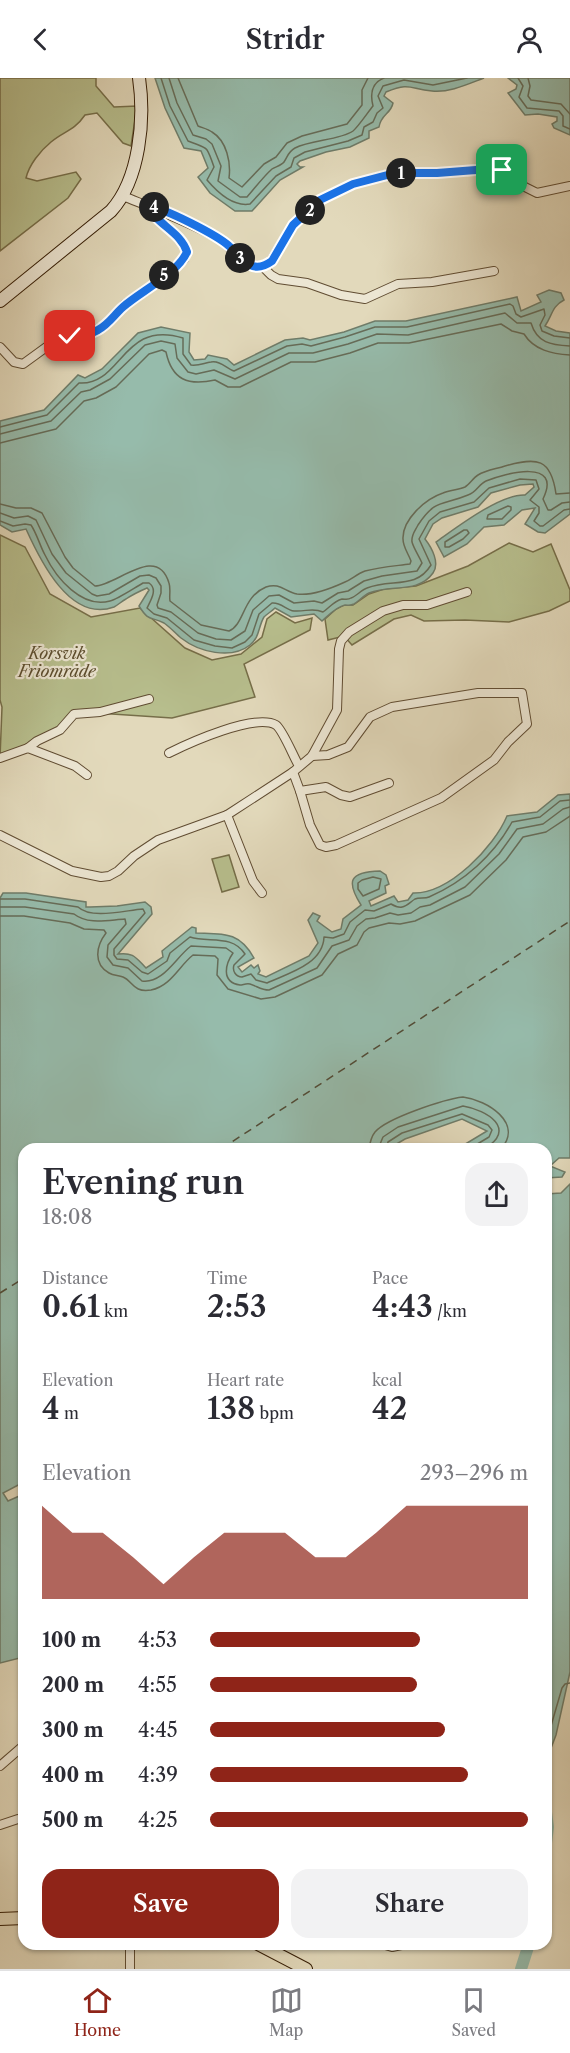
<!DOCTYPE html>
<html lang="en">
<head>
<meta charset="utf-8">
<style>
	:root { --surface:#fff; --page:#f2f2f3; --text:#2b2b33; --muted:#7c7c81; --line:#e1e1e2; --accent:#8f2418 }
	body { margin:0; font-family:"Libre Caslon Text",serif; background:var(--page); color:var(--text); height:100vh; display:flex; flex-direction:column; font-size:22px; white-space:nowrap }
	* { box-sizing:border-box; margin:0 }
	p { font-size:20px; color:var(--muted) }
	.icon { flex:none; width:33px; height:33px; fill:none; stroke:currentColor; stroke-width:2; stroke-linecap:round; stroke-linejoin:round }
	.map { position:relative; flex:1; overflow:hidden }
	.details { position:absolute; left:18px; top:1065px; width:534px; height:807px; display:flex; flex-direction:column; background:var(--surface); border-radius:18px; box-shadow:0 2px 4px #0004 }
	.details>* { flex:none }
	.pin { position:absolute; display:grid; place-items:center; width:51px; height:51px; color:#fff; margin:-26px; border-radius:12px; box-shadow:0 3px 9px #0006 }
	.km { position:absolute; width:30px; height:30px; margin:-15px; border-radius:50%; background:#222; color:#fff; font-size:16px; line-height:30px; text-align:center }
	.round { display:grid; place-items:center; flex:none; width:63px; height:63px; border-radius:18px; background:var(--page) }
	.summary { display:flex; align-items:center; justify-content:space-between; height:102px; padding:0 24px }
	h1 { font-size:33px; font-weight:600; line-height:45px }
	.stats { display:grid; grid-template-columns:repeat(3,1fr); gap:9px; height:102px; padding:6px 24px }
	.stats div { display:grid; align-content:center }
	.stats b { font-size:30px; font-weight:600 }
	.stats small { font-size:16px; font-weight:400 }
	.stats p { font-size:16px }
	.chart { height:168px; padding:12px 24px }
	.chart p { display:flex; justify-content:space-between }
	.chart svg { width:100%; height:108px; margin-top:6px; fill:var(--accent); opacity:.7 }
	.cta { display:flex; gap:12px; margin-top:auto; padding:12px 24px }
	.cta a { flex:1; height:69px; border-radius:18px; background:var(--accent); color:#fff; font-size:24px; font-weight:600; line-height:69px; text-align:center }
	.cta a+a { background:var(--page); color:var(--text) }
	ul { padding:0 24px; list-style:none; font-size:20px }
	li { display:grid; grid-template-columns:96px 72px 1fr; align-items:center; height:45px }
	li i { height:15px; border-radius:8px; background:var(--accent) }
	header { display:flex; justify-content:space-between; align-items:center; height:78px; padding:0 24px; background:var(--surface); font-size:27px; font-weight:600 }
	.tabs { display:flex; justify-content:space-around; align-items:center; height:84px; border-top:2px solid var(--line); background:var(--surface); font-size:16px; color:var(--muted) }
	.tabs a { display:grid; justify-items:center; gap:3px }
	.tabs .selected { color:var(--accent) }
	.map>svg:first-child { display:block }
	.green { fill:#b7be8d; stroke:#766e49; stroke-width:1.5 }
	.water { fill:#96bbab; stroke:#6f7c69; stroke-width:1.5 }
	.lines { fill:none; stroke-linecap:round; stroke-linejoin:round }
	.shore { stroke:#666c58; stroke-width:1.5 }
	.river { stroke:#96bbab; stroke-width:12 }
	.ferry { stroke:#524c37; stroke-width:1.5; stroke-dasharray:8 6; stroke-linecap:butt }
	.street-casing { stroke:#604c32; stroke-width:10 }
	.secondary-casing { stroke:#351d05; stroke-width:14 }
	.primary-casing { stroke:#351d05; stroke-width:14 }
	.street { stroke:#ece6d3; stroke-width:8 }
	.secondary { stroke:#ece6d3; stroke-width:12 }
	.primary { stroke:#e2d9bb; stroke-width:12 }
	.route-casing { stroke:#fff; stroke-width:12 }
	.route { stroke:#1a73e8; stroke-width:8 }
	.labels { text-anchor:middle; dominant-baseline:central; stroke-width:4.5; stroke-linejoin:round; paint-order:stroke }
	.park-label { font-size:16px; font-style:italic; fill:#5c4d2e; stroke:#ece6d3 }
</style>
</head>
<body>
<header><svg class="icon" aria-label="back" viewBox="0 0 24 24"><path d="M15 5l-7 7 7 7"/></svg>Stridr<svg class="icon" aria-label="person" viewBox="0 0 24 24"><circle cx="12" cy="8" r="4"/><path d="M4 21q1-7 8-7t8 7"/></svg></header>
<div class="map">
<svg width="570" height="1891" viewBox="0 0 570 1891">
	<rect width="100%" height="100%" fill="#e2d9bb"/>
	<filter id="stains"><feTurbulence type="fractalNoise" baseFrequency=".00333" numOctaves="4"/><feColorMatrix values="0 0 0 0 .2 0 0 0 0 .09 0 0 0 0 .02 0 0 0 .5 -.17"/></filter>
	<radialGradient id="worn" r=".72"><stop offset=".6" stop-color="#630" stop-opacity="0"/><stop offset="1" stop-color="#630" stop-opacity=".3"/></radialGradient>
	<g class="green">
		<path d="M0 0H96V8L114 29 137 28 131 68 123 65 97 35 85 37C74 53 64 53 51 64 40 73 29 87 26 100L37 103 76 94 81 101 68 120 0 173Z"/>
		<polygon points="0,457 25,469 50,516 91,539 140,530 185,570 212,582 241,576 262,559 267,541 276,534 295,545 312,540 310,552 244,586 255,619 172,640 82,634 63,649 0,680 2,629 0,622"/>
		<polygon points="509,465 533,474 551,466 570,512 570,523 549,533 509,544 465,542 424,543 411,537 394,541 352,567 344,558 328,562 325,541 336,531 344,527 353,527 369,516 384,511 416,508 468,488"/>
		<polygon points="229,777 239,809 222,814 212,781"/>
	</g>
	<g class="water">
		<path d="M155 0H484C468 6 449 15 432 13 409 11 411 4 386 14L384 18 393 25C391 36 381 36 379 49L369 53V60L350 69 326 74 300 83 297 86 300 89H303L280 102 252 133H235L210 115 198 99 208 90 201 73 184 70 165 30Z"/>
		<polygon points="508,0 570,0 570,57 554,50 552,46 557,43 557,39 538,36 525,37 508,15 516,11 517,7"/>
		<path d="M549 212 561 215 564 222C552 228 552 238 545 248L556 253 570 255V436L545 455 538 454 525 446 535 430 522 432 504 447 484 449 467 466 444 479 436 464C456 450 500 416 525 417L534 409 533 406 520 407 491 415 478 429 442 440 433 446 425 461C432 470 440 485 433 495 418 516 391 506 369 515 363 518 359 523 354 526 350 528 349 527 345 527 336 529 329 537 322 543L314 536 291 539 275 530C272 533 267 536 264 539 258 549 260 559 250 567 231 582 199 574 181 560 176 556 170 549 164 545 150 538 149 544 139 528L149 512 147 510C140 513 132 517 126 521 122 523 118 527 114 529 70 545 40 482 26 451L12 454 0 447V343L44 332 78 297 85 300 102 291 138 255 161 249 190 255 189 274 194 282 205 281 208 277 227 281 234 287 285 262 303 260 310 262 344 254 375 243H406L517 219 521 233 541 224 537 217Z"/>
		<path d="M570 716V1080H559L550 1088 565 1094 562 1099 546 1100V1071H457L487 1053 462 1041 405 1061 388 1071H24V1404L3 1415 8 1423 24 1416V1579L0 1585V820L3 815H26L86 824V829H90L117 828 145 824 151 829 152 836 118 876C134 874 136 880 146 890L163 879 162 873 192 849 196 850V855C223 856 239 853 254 880L238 889 242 894 251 887 254 890 258 887 260 893 258 896 266 899 309 878 318 865 308 842 313 835 320 838 317 843 332 854 341 851 343 841 361 827C346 803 349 794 380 793L386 797 389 806 385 808 386 815 369 823 371 828 394 818 398 824 408 822 413 815C449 816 494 769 507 738L537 734 558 717Z"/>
		<polygon points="570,1106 570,1594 556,1657 551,1670 546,1671 546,1116 561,1115"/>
	</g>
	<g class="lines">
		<g class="shore">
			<path d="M161 0 170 28 188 63C208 71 206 66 214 89L207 102C218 115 233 129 250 126L276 98 291 89 294 80 305 74 348 63 362 57 364 49 373 44 377 35 383 30 378 18 383 8 404 2 433 7 467 0"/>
			<path d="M169 0 177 25 193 57 206 61 212 66 221 88 218 103 240 119H247C255 110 263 99 272 91 275 89 282 87 284 84 288 78 288 74 295 70 311 62 340 62 353 53 358 49 368 34 373 28 370 16 371 5 384 0"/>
			<path d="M178 0 198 48C203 50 208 51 212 54 227 63 231 85 229 100L242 109 264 86 276 79 287 65 302 58 347 46 362 27V12L368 0"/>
			<polyline points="518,0 523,8 519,19 527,30 559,33 563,38 563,48 570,51"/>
			<polyline points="528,0 530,8 528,18 531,22 561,26 570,36"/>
			<path d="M0 349 47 337 79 305C122 308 122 241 183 260V276L191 287C199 288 204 285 211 284 220 282 227 291 234 293L287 268 302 266 311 268 345 259 375 249H407L510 226 513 228 516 236 521 239 544 231 545 237 540 247 542 253 554 258 570 260"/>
			<path d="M0 356 51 343 81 314 90 312 110 301 145 267 161 263 175 266 177 280 188 294 196 296 214 292 235 301 289 275H313L348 266 377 256 408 257 505 235 517 245H531C537 265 551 267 570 268"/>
			<path d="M0 365 56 351 84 323 96 320 116 309 149 276 162 272 166 274C172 302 188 308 215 302L228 309H240L291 284H315L350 275 378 265H409L501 246 512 253 524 256C534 272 552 276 570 277"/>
			<path d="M0 426 16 430H31L42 435 65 479 73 490 95 508C116 508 157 465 169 505 171 511 169 518 170 523L201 547 229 553C245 546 242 519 266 509 280 504 285 514 297 516 311 518 332 510 345 504 352 501 357 496 365 493 380 489 395 488 410 486L411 483C408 475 403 469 403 461 402 442 425 421 443 415 450 412 458 412 465 409 470 406 473 400 478 397 486 392 496 391 505 388 537 379 551 380 556 416L570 415"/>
			<polygon points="508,428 511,429 511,432 502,441 487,441 488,437"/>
			<path d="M0 435 14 440 28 438 36 442 52 476 66 495 92 516 97 518 109 516 140 498 149 497 156 500 161 508V515L157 527 158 530 171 534 198 555 216 561 231 562 245 553 253 532 269 518 279 517 294 525 314 523 322 525 338 515 348 513 364 503 382 498 417 493 422 485C419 478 414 471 412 464 411 457 415 453 418 447 436 420 442 428 468 417 476 415 479 406 486 403 505 395 563 380 543 421L548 432H551L562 425 570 424"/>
			<path d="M0 443 13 448 25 446 31 447C37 456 40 468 45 477 56 500 82 531 110 523 118 521 134 510 143 505H149C158 511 151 522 147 530L154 536 167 540 194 562 215 568 232 570 245 564 252 557 259 536 272 525C281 524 286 532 294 533 306 534 312 529 323 534 329 530 334 523 342 521 346 521 348 522 351 520 357 518 361 512 367 510 391 500 416 512 431 487L419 461 429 443 440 434 474 424 489 410 520 401 536 402 539 411 530 422 539 429V435L534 443 540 448H543L564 432 570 431"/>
			<polygon points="464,452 467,452 469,455 463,461 449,469 445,469 445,464"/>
			<polygon points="373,799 381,801 379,811 363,818 358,811 358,805 362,802"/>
			<path d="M0 821H25L78 829C92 842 126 832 143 831L145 835 114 871V877L117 881 128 882 142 894 148 896 167 883 170 875 190 859C209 865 232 856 245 876L234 887C232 893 236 899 242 899L251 896 256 902 267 905C289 895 323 886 324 859L333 860 344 856 350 844 365 832 374 833 391 826C403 833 406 827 415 821 419 819 425 821 429 819 464 804 494 777 512 744L540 739 560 723 570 722"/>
			<path d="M0 829H25L74 836C88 847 108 842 125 841L126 846 108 867 107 879 113 887 128 890 142 903C163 906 176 879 191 868L226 870 233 875C226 885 220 904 240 907 243 907 246 905 250 906 257 908 261 912 269 912L317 890 332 868 349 862 357 848 366 841 375 840 390 835 398 837 411 835 420 829 430 827 465 809 499 776 517 751 543 746 563 731 570 729"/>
			<path d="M0 838H24L70 845 84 851 104 852 106 855C96 868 93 886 109 895 114 898 118 897 123 899 133 903 133 915 151 912 171 908 179 888 193 877L215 878 218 881 217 897 228 911 261 921 275 919 322 897 338 876 357 867 364 854 369 850 389 845 400 846 415 843 470 817 506 782 523 759 546 754 570 738"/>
			<path d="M369 1071C370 1064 371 1059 375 1054 387 1040 445 1021 463 1019 487 1022 524 1045 501 1071"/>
			<path d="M378 1071 383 1059 398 1049 463 1028C487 1032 518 1051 484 1071"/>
			<polyline points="386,1071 388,1064 402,1055 462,1036 488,1047 492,1052 489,1059 469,1071"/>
			<polyline points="546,1665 562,1610 565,1606 570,1605"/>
		</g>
		<g class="river">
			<polyline points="546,1734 548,1749 546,1765"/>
			<polyline points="521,1891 529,1866"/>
		</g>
		<g class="ferry">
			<polyline points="221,1071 570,843"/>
			<polyline points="0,1215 24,1200"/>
		</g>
		<g class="street-casing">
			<g id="street">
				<path d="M123 118C155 131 187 143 218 160 230 167 237 182 250 187 258 191 265 188 271 183L293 147 320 122 353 106 389 96 437 95 497 91 507 95 525 109 537 115 570 108"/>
				<polyline points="262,188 271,197 278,201 307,205 341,217 365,221 398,206 432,204 494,193"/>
				<path d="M0 269 14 284 23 286 56 262 88 256 104 248 124 227 147 212 184 181 187 174C181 154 157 147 148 128"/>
				<polyline points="28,670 37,663 60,652 74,636 100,634 149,621"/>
				<path d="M169 675C189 665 255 635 276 647 283 652 294 680 299 688"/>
				<polyline points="0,680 28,670 75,688 87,697"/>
				<polyline points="293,694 300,713 326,709 341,717 350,719 389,705"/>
				<polyline points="300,713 310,747 320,767 326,769 336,767 441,720 494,682 508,664 527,646 522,615 478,615 392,629 370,639 348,669 328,677 312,678"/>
				<polyline points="227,737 253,803 262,815"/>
				<polyline points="0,757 72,793 101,799 109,798 118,793 134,778 158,762 227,737 293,694 312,678 337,632 339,571 341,563 349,554 383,533 403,527 427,527 467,514"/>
				<polyline points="0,1688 23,1668"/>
				<polyline points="0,1747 18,1741 24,1741"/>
				<polyline points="382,1866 392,1869 406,1866"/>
				<polyline points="130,1891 130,1866"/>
			</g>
		</g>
		<g class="secondary-casing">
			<path id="secondary" d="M0 223 111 133C140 101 145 41 139 0"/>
		</g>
		<g class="primary-casing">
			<g id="primary">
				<polyline points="0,1841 24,1840"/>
				<polyline points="258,1866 306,1891"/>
			</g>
		</g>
		<use href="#street" class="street"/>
		<use href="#secondary" class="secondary"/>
		<use href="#primary" class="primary"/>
	</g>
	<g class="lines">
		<g class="route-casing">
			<path id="route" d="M70 258C80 257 90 257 98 252 109 246 114 237 123 229 141 213 177 196 187 174 181 154 157 147 148 128 164 130 217 157 229 168 236 174 241 183 250 187 258 191 265 188 272 183L293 147 320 122 353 106 395 95H437L489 91 502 92"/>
		</g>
		<use href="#route" class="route"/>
	</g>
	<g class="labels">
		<g class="park-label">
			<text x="57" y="575">Korsvik<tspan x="57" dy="18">Friområde</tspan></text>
		</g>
	</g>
	<rect width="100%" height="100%" filter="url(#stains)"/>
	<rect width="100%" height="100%" fill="url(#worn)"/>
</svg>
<div class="pin" style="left:502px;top:92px;background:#1e9e55"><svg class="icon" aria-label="arrive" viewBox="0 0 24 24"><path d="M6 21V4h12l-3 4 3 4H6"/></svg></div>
<div class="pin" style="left:70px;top:258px;background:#d93025"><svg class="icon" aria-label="check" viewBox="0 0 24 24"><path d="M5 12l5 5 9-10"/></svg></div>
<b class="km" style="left:401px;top:95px">1</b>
<b class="km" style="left:310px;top:132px">2</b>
<b class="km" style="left:240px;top:180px">3</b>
<b class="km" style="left:154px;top:129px">4</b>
<b class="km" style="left:164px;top:197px">5</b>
<section class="details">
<div class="summary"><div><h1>Evening run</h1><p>18:08</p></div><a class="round"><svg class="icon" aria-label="share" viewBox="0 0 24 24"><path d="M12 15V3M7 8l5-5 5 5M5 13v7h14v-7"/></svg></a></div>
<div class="stats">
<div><p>Distance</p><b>0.61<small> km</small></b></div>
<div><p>Time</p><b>2:53</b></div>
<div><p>Pace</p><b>4:43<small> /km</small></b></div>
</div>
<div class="stats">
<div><p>Elevation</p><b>4<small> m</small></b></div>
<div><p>Heart rate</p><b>138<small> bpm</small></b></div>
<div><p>kcal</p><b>42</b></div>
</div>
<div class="chart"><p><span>Elevation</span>293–296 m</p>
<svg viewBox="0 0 160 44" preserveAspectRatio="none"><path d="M0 44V6L10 17L20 17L30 27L40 38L50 27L60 17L70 17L80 17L90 27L100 27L110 17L120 6L130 6L140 6L150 6L160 6V44z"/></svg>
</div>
<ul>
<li><b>100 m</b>4:53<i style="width:66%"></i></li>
<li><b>200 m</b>4:55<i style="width:65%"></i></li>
<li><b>300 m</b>4:45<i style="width:74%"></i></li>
<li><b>400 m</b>4:39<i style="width:81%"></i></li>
<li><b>500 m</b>4:25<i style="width:100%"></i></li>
</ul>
<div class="cta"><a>Save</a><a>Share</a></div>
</section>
</div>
<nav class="tabs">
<a class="selected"><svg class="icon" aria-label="home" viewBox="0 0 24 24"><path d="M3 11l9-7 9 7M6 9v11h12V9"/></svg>Home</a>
<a><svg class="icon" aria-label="map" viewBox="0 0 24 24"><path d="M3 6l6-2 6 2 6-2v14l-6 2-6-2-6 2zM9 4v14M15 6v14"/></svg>Map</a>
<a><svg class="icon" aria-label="saved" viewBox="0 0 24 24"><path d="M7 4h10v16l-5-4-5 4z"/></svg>Saved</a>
</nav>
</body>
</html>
